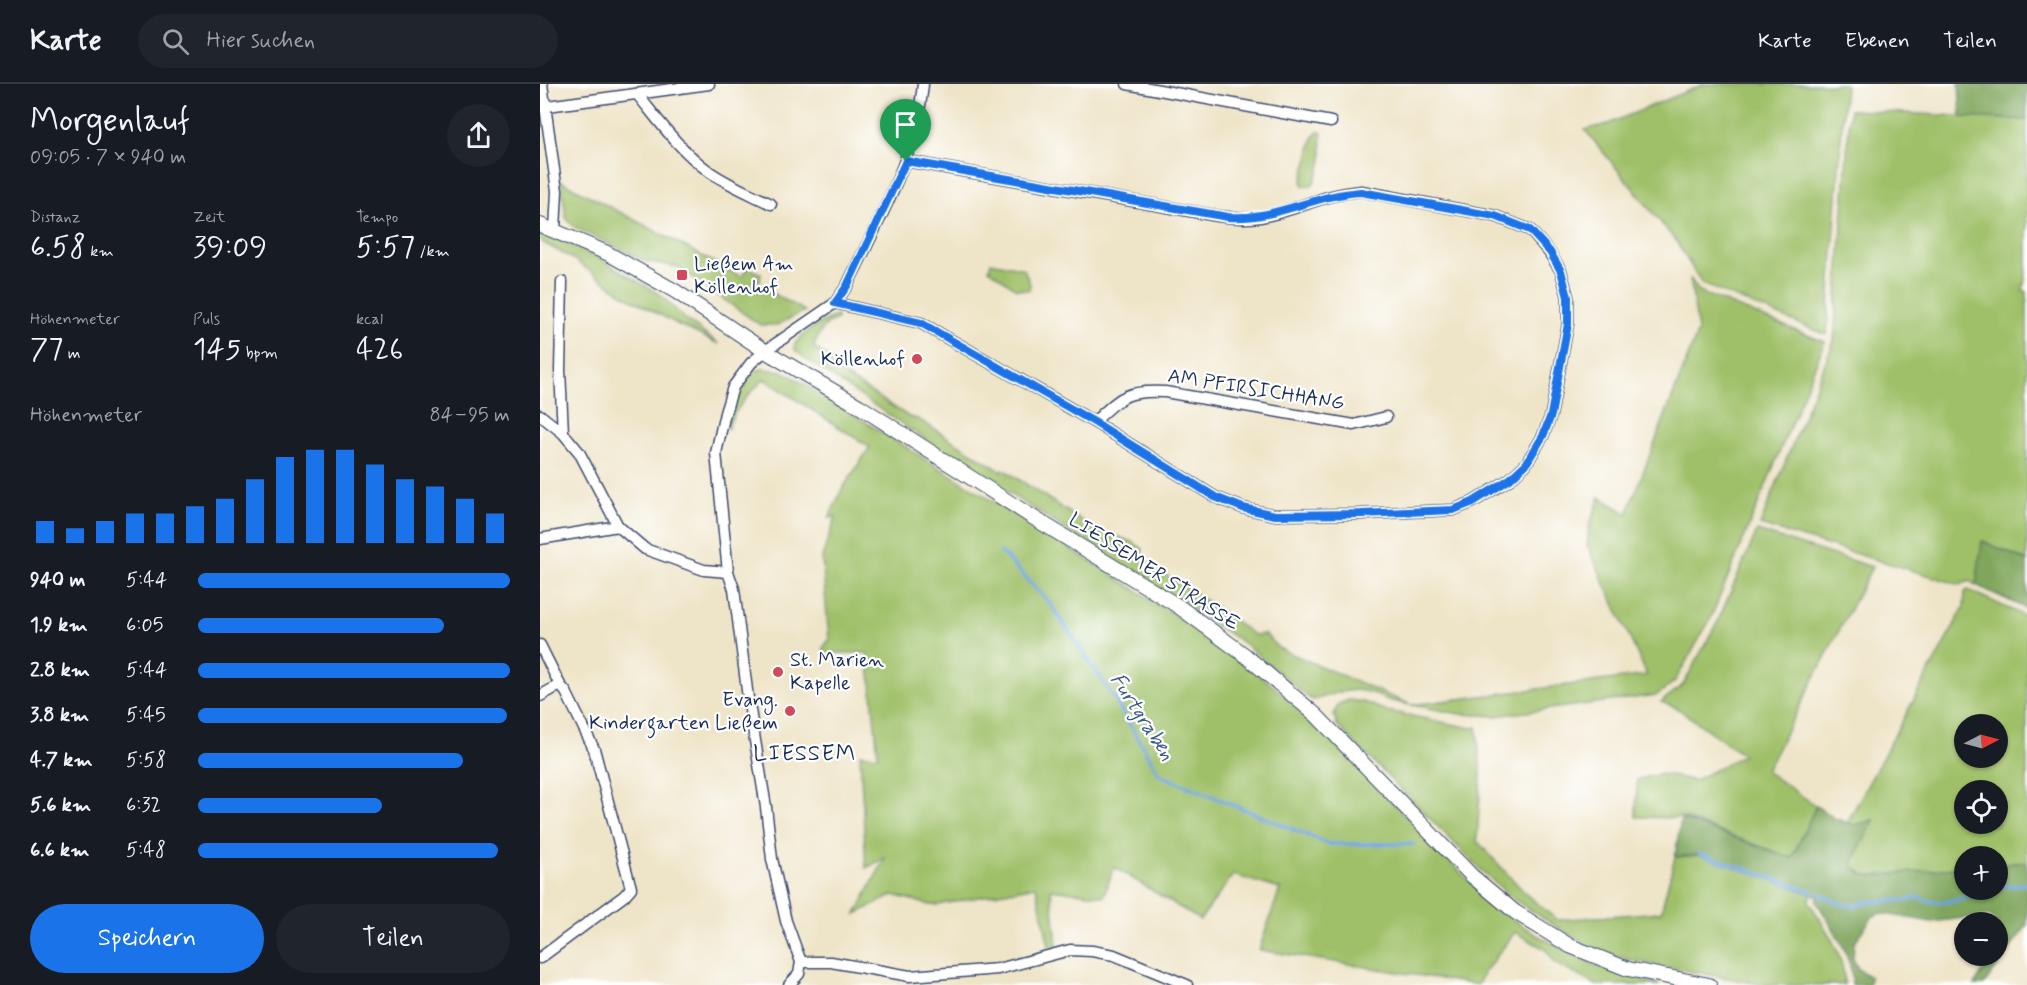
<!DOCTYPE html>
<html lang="de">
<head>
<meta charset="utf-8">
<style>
	:root { --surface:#171b24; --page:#20242c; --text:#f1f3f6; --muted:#9ea1a6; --line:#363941; --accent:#1a73e8 }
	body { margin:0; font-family:Mynerve,sans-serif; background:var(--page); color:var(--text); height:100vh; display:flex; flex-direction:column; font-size:22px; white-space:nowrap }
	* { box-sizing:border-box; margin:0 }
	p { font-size:20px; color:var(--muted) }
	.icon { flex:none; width:33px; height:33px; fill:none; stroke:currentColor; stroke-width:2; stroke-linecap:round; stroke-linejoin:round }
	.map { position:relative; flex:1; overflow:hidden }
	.details { display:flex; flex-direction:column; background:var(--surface); width:540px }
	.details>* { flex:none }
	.needle { width:39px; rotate:84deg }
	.tools { position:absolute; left:1414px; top:630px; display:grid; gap:12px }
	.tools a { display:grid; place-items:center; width:54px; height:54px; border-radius:50%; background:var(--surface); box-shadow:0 2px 4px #0004; font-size:30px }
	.pin { position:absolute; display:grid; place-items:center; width:51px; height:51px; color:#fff; margin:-62px -26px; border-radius:50% 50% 50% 0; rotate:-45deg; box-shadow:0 0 6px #0007 }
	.pin .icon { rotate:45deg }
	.round { display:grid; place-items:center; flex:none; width:63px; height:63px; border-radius:32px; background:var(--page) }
	.overview { display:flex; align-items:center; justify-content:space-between; height:102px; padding:0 30px }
	h1 { font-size:33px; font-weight:600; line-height:45px }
	.metrics { display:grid; grid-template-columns:repeat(3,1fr); gap:9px; height:102px; padding:6px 30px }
	.metrics div { display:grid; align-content:center }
	.metrics b { font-size:30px; font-weight:600 }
	.metrics small { font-size:16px; font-weight:400 }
	.metrics p { font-size:16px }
	.chart { height:168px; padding:12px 30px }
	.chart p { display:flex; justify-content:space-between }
	.chart svg { width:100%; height:108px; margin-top:6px; stroke:var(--accent); stroke-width:6 }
	.button { display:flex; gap:12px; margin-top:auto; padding:12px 30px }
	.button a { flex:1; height:69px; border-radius:36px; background:var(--accent); color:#fff; font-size:24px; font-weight:600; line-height:69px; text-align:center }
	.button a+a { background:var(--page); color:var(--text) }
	ul { padding:0 30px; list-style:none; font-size:20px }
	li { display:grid; grid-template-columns:96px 72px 1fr; align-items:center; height:45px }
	li i { height:15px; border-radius:8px; background:var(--accent) }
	header { display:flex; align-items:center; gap:36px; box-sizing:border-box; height:84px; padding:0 30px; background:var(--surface); border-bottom:2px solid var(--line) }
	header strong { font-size:28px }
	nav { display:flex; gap:33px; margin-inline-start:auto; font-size:21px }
	.search { width:420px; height:54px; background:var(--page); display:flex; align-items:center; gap:15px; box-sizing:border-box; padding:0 21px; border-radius:33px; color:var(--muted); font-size:22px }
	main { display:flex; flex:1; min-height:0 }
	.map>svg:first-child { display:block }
	.green { fill:#9fc068; stroke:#5d7863; stroke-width:1.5; fill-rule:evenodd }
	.forest { fill:#7fa65c; stroke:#4d6a5d; stroke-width:1.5 }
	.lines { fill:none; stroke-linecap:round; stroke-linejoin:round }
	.stream { stroke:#6ca3da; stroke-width:4 }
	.street-casing { stroke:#3b4a6e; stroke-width:13 }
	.secondary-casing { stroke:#3b4a6e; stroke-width:16 }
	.street { stroke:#fff; stroke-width:10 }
	.secondary { stroke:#fff; stroke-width:14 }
	.route-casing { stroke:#fff; stroke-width:12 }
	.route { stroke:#1a73e8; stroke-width:8 }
	.poi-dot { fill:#d1495b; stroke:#fff; stroke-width:2 }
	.labels { text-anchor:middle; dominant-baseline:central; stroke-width:4.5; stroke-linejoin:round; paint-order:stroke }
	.poi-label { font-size:20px; fill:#1b2f5e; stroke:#fff; text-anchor:start }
	.street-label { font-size:20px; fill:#1b2f5e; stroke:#fff }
	.water-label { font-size:21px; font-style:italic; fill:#3b5d90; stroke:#fff }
	.quarter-label { font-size:22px; letter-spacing:1.5px; fill:#1b2f5e; stroke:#fff }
</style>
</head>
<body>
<header>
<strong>Karte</strong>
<div class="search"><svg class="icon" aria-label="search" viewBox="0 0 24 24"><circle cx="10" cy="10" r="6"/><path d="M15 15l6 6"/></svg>Hier suchen</div>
<nav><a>Karte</a><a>Ebenen</a><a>Teilen</a></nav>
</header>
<main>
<section class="details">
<div class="overview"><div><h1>Morgenlauf</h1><p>09:05 · 7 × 940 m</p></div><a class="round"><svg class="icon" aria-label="share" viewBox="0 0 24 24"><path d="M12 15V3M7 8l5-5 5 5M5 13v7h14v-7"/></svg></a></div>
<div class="metrics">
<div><p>Distanz</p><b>6.58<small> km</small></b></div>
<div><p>Zeit</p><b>39:09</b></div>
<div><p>Tempo</p><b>5:57<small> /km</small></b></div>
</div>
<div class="metrics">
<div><p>Höhenmeter</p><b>77<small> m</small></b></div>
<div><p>Puls</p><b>145<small> bpm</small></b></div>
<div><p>kcal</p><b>426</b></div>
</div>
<div class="chart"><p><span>Höhenmeter</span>84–95 m</p>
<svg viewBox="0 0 160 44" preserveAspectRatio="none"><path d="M5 44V35M15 44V38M25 44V35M35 44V32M45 44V32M55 44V29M65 44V26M75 44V18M85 44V9M95 44V6M105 44V6M115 44V12M125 44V18M135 44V21M145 44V26M155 44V32"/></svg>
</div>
<ul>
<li><b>940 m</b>5:44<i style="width:100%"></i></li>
<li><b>1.9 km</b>6:05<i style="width:79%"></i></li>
<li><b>2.8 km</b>5:44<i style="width:100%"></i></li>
<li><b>3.8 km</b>5:45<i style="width:99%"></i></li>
<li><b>4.7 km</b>5:58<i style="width:85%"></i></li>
<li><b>5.6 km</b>6:32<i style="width:59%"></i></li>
<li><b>6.6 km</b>5:48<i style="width:96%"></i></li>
</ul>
<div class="button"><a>Speichern</a><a>Teilen</a></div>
</section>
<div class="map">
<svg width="1487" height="901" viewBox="0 0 1487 901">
	<rect width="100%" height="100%" fill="#fff"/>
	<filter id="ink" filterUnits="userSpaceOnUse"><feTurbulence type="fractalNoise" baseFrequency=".0167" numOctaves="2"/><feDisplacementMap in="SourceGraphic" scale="12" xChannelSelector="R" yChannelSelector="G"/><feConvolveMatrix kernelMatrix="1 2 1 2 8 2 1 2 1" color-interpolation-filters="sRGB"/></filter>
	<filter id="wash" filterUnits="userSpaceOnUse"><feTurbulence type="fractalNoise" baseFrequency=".008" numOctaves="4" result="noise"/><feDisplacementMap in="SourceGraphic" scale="24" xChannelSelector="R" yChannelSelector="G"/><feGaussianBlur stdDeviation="1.35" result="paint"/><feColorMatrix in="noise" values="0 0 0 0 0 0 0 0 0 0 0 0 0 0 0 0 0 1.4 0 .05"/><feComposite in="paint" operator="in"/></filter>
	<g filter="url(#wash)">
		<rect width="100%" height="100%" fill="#eee4c7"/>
		<g class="green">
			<polygon points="1164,0 1305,0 1287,251 1162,200 1136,157 1045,46 1068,40"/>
			<polygon points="1310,26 1487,36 1487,183 1483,206 1487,208 1487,477 1443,457 1436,501 1429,497 1420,501 1220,441 1294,257"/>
			<path d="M778 47 782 49C781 58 782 66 782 75 782 80 776 95 773 100L763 103 762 97 773 54Z"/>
			<polygon points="21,97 202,193 207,183 221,190 219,202 265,227 237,241 220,241 138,183 105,177 34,143 26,134"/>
			<polygon points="0,147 21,155 57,173 121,211 145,235 179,260 139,241 84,211 33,175 0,157"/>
			<polygon points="451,178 484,185 490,200 489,206 476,205 449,185"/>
			<path d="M1150 194 1159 208 1285 258 1170 536 1135 597 1117 611 955 632 920 630 851 617 829 608 816 606 800 608 774 616 769 614 704 559 404 368 267 276 256 267 254 263C256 252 286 234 297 232V236C284 239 277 252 274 264L293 276 290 282 369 333 378 335 461 387 463 385 556 446 593 458 603 465 601 475 674 522 714 551 725 550 738 564 871 621 1107 591 1047 461 1049 443 1060 413 1087 430 1158 247Z"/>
			<path d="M222 285 242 287 253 293 574 492 665 550 696 573 731 600 784 648 927 795 969 832 993 849 1053 880 1120 901H1056L1016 880 1005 865 975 848 943 890 938 901 719 866 740 805 693 791 660 836 574 783 564 812 511 805 517 861 509 862 496 802 397 821H390L353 811 316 830 345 774 326 784 320 670 338 672 328 569H284L283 564 289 556 282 473 296 432 289 434 301 407 330 363 224 295C209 310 194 325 187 346 188 326 199 289 222 285Z"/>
			<path d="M1217 447 1332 483 1226 687 1276 722 1252 774 1143 734 1096 733 1097 696C1123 687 1128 690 1154 697L1203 671 1137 624 1121 618 1143 601 1178 537Z"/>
			<path d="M1428 506 1487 533V778L1458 780V772H1425V783L1331 792 1323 790 1315 784 1313 778 1334 736 1315 741 1307 739 1424 523 1425 508ZM1425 640H1458V674H1425ZM1425 706H1458V740H1425Z"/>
			<path d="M809 616 823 618 847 627 931 644 937 643 941 691 937 757 986 810 1017 836 1121 828 1135 773 1159 771 1271 809 1269 818C1284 842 1306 872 1304 901H1225L1094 877 1064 869 1044 860 976 817 946 791 797 641 794 631 798 620Z"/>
		</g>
		<g class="forest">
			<polygon points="1419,0 1487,0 1487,36 1421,33"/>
			<polygon points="1442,457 1487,477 1487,525 1436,501"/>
			<path d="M1276 722 1294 734 1314 741 1334 736 1313 778 1315 784 1323 790 1331 792 1425 783V806H1458V780L1487 778V841L1444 901H1434L1453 872H1458V864L1464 854 1458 845V838H1455L1454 834 1448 831 1392 838 1340 829 1332 833 1314 859 1313 875 1319 886 1330 893 1329 901H1312C1314 872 1291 841 1276 817L1278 812 1159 771 1135 773 1141 735 1252 774Z"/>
		</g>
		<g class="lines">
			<g class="stream">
				<polyline points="461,468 509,518 574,614 620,691 789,760 873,760"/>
				<polyline points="1160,770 1272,808"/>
				<polyline points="1458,803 1487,800"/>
				<path d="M1279 810 1301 820 1315 822 1326 818 1372 816 1376 813C1397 823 1426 816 1446 806"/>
			</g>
		</g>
	</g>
	<g filter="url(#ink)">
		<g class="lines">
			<g class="street-casing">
				<g id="street">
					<polyline points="2,0 17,107 15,146"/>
					<polyline points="587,0 791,38"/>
					<path d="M97 10C119 37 141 68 170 88 189 101 211 110 231 120"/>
					<polyline points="0,23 169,0"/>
					<polyline points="22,198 20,286 23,349"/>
					<path d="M295 219 381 239 554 338 675 413 703 424 735 431 821 430 913 426 933 418 970 395 986 380 1003 352 1011 331 1028 240V213L1021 187 1009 168 990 146 955 132 821 107C782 110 756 127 720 133 706 135 692 134 678 132L366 77"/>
					<polyline points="0,331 23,349 39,368 78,442 105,465 164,486 188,488"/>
					<path d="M554 338C582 312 586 306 625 308L814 341 846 333"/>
					<polyline points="0,455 78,442"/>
					<polyline points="0,561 20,601 26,608 54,665 91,804 84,812 0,874"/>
					<polyline points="0,612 20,601"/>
					<polyline points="261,878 291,878 370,892 458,885 530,866 552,867 574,871 647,901"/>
					<path d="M249 901 259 890 261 878 246 837 232 775 226 723 208 614 194 505 188 488 176 369 185 329 193 303 211 279 225 267 295 219 307 202C338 137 376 73 383 0"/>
				</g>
			</g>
			<g class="secondary-casing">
				<polyline id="secondary" points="0,141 67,169 135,207 225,267 319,322 489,431 638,522 706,572 776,631 932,792 975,828 1030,862 1088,885 1169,901"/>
			</g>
			<use href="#street" class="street"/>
			<use href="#secondary" class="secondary"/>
		</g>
	</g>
	<g class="lines" filter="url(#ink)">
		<g class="route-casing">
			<path id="route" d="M366 77 688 133C737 136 773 111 821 108L955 132 990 146 1010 168 1021 187 1028 213V240L1011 331 1003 352 986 380 970 395 933 418 913 426 821 430 735 431 703 424 675 413 554 338 381 239 295 219 307 202Z"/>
		</g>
		<use href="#route" class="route"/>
	</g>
	<g class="poi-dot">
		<rect x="136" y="185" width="12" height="12" rx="3"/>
		<circle cx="377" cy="275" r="6"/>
		<circle cx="238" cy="588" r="6"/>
		<circle cx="250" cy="627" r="6"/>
	</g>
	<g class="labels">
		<g class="poi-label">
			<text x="154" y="180">Ließem Am<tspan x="154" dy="23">Köllenhof</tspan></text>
			<text x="365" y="275" text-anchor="end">Köllenhof</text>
			<text x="250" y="576">St. Marien<tspan x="250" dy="23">Kapelle</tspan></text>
			<text x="238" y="616" text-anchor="end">Evang.<tspan x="238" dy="23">Kindergarten Ließem</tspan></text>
		</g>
		<g class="street-label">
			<text transform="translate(716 306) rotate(9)">AM PFIRSICHHANG</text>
			<text transform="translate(614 488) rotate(33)">LIESSEMER STRASSE</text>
		</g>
		<g class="water-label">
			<text transform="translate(602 633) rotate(57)">Furtgraben</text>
		</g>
		<g class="quarter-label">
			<text x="265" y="670">LIESSEM</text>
		</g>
	</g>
</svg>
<div class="tools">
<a><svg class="needle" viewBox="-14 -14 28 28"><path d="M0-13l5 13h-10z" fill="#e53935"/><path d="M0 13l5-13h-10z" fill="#9ea1a6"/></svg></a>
<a><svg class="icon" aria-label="locate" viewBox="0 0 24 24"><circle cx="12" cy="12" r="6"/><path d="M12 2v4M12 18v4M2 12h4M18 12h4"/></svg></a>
<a>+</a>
<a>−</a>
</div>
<div class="pin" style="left:366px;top:77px;background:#1e9e55"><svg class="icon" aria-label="arrive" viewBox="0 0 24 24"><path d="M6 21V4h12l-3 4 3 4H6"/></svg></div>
</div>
</main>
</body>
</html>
